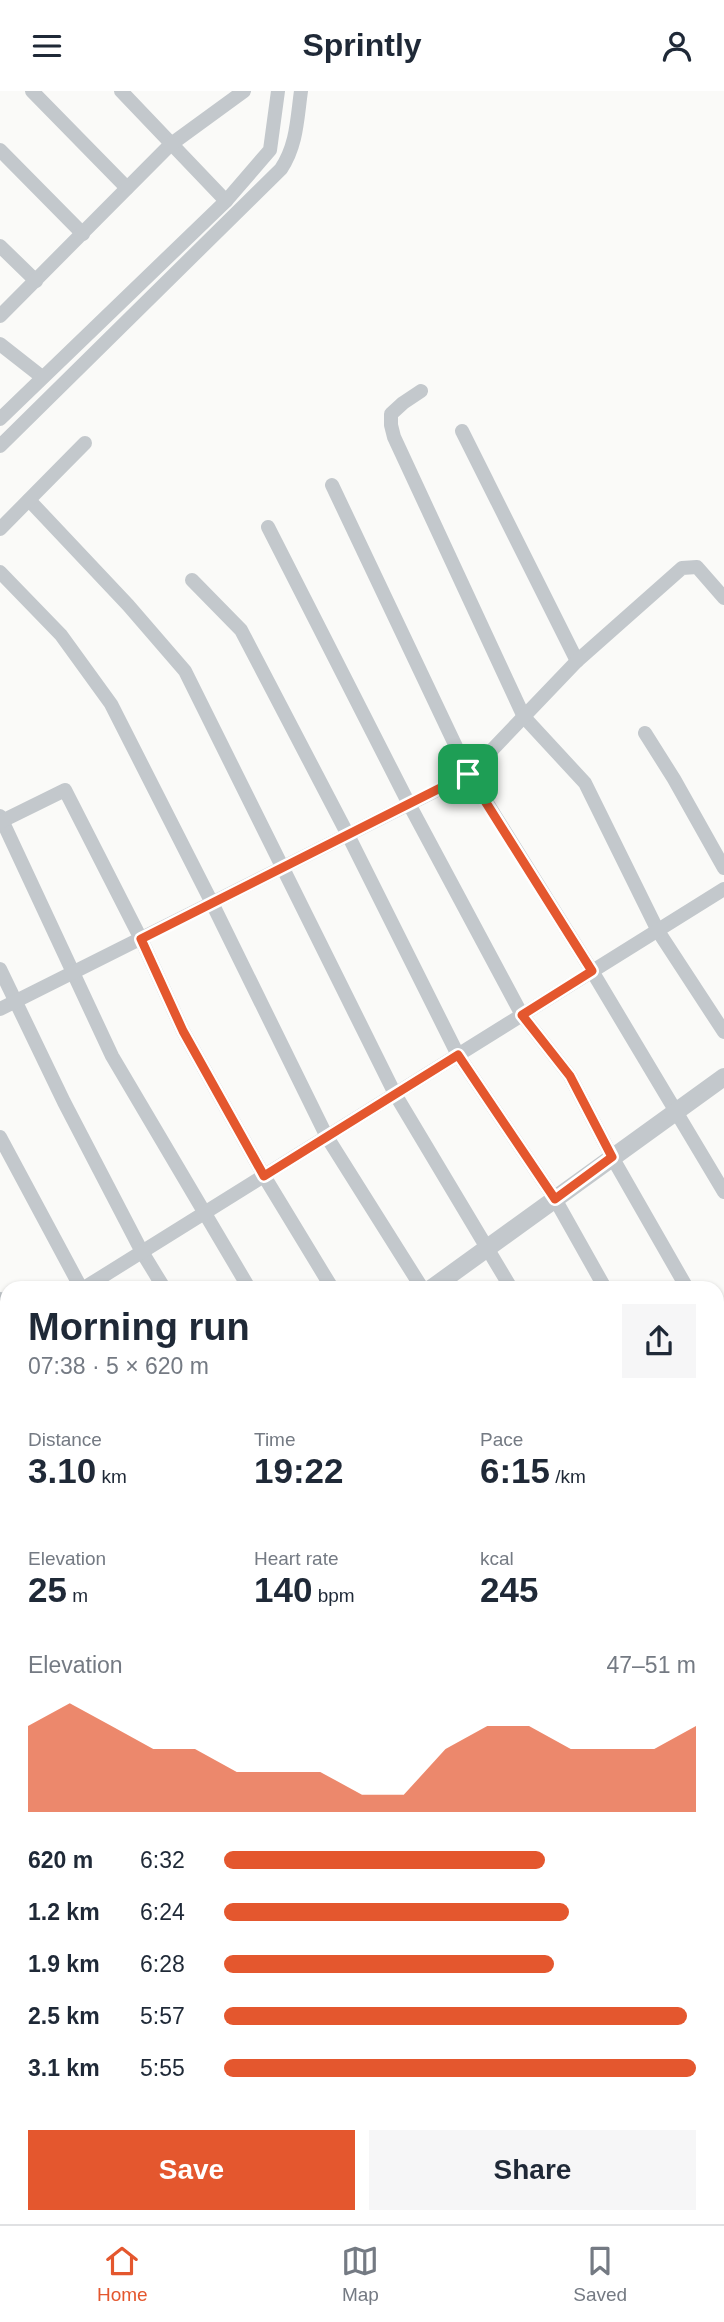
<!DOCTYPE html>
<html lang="en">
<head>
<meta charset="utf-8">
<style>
	:root { --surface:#fff; --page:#f6f6f7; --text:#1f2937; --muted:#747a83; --line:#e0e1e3; --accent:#e4572e }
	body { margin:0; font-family:Arial,sans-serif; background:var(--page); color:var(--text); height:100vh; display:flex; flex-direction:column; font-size:26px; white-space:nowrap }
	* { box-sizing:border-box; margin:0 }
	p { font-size:23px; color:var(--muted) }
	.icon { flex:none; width:38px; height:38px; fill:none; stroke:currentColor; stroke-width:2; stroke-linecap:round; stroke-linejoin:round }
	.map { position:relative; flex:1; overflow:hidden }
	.panel { position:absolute; left:0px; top:1190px; width:724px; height:943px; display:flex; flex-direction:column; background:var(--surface); border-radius:21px 21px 0 0; box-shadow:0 2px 5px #0004 }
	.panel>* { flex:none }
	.pin { position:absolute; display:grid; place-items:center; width:60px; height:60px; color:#fff; margin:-30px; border-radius:14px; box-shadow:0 4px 10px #0006 }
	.round { display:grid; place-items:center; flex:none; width:74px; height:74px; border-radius:0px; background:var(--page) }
	.headline { display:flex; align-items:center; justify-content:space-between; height:119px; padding:0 28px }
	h1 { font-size:38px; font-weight:600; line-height:52px }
	.stats { display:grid; grid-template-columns:repeat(3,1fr); gap:10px; height:119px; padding:7px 28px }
	.stats div { display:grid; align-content:center }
	.stats b { font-size:35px; font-weight:600 }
	.stats small { font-size:19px; font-weight:400 }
	.stats p { font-size:19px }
	.chart { height:196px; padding:14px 28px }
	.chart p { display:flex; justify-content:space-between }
	.chart svg { width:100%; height:126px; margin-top:7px; fill:var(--accent); opacity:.7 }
	.button { display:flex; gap:14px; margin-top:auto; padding:14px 28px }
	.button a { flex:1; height:80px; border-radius:0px; background:var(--accent); color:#fff; font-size:28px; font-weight:600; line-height:80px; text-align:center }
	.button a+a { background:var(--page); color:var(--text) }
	ul { padding:0 28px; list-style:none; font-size:23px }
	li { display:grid; grid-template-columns:112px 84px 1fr; align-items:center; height:52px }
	li i { height:18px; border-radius:9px; background:var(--accent) }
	header { display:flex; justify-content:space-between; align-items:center; height:91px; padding:0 28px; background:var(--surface); font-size:32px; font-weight:600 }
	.tab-bar { display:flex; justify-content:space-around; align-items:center; height:98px; border-top:2px solid var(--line); background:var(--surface); font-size:19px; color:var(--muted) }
	.tab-bar a { display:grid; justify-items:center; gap:4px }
	.tab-bar .active { color:var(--accent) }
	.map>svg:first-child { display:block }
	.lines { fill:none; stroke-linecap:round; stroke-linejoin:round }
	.minor { stroke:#c3c8cc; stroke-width:14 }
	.tertiary { stroke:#c3c8cc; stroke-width:18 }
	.route-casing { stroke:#fff; stroke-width:14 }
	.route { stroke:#e4572e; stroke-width:9 }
</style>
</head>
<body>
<header><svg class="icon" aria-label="menu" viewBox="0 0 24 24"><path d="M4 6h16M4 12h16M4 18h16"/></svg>Sprintly<svg class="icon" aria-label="person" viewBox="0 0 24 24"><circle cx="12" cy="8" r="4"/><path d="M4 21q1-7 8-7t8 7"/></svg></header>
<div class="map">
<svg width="724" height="2133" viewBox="0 0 724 2133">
	<rect width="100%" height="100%" fill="#fafaf8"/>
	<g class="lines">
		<g class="minor">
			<polyline points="32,0 127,97"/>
			<polyline points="121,0 226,110"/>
			<polyline points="0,59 83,143"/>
			<polyline points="0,155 36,190"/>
			<polyline points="0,225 170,54 244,0"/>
			<polyline points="0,253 42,286"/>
			<polyline points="421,300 403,312 391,323 391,334 394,346 524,626 585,692 658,840 724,941"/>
			<polyline points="0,328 226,110 270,59 278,0"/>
			<polyline points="462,340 577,570"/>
			<path d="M0 355 281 78C297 54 297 28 301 0"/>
			<polyline points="332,394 469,683 592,880 724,1101"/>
			<polyline points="29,409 128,514 185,580 395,1003 511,1197"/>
			<polyline points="268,436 409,713 522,924 570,985 612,1066 687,1197"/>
			<polyline points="0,438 85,352"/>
			<polyline points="0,481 61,544 111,613 212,812 327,1046 422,1197"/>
			<polyline points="192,489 241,539 348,744 458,964 555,1108 605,1197"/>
			<polyline points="645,642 674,688 724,777"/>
			<polyline points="0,725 112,965 249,1197"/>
			<polyline points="2,730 65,699 141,848 183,940 264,1085 332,1197"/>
			<polyline points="0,878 64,1011 142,1161 164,1197"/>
			<polyline points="0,918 469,683 577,570 682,477 697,476 724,507"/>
			<polyline points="0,1046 81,1197"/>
			<polyline points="84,1197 724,798"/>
			<polyline points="0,1208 7,1220"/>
			<polyline points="718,1249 724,1261"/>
			<polyline points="0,1257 7,1252"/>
			<polyline points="0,1357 7,1369"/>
			<polyline points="718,1367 724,1363"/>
			<polyline points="718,1398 724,1409"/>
			<polyline points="0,1511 7,1525"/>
			<polyline points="718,1557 724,1568"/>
			<polyline points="0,1683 7,1696"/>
			<polyline points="718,1713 724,1723"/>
			<polyline points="718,1767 724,1764"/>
			<polyline points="0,1778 7,1774"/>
			<polyline points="0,1845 7,1857"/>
			<polyline points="718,1869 724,1880"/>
			<polyline points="718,1949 724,1945"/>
			<polyline points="0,2002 7,2013"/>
			<polyline points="718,2015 724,2026"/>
			<polyline points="175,2126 179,2133"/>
			<polyline points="266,2126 270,2133"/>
			<polyline points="357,2126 362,2133"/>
			<polyline points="441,2126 445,2133"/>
			<polyline points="523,2126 527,2133"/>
			<polyline points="615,2126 619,2133"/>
			<polyline points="701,2126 705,2133"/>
			<polyline points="0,2131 2,2133"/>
			<polyline points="89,2133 101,2126"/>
			<polyline points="390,2133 403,2126"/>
		</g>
		<g class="tertiary">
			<polyline points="432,1197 724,986"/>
			<polyline points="0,1509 7,1504"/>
		</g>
	</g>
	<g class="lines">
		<g class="route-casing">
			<polygon id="route" points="468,683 592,880 522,924 570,985 612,1066 555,1108 458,964 264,1085 183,940 141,848"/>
		</g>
		<use href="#route" class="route"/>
	</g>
</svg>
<div class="pin" style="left:468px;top:683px;background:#1e9e55"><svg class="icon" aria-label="arrive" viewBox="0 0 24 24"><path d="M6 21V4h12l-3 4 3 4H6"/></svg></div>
<section class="panel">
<div class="headline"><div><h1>Morning run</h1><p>07:38 · 5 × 620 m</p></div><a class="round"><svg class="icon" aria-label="share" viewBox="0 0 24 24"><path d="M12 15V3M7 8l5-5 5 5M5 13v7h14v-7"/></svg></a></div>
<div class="stats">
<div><p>Distance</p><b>3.10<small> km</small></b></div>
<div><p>Time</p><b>19:22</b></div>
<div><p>Pace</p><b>6:15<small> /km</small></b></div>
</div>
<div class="stats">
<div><p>Elevation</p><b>25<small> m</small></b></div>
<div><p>Heart rate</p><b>140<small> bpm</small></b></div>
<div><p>kcal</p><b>245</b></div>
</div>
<div class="chart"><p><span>Elevation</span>47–51 m</p>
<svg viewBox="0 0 160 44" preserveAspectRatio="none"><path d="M0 44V14L10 6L20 14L30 22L40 22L50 30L60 30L70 30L80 38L90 38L100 22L110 14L120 14L130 22L140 22L150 22L160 14V44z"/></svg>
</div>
<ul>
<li><b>620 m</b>6:32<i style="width:68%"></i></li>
<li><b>1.2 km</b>6:24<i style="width:73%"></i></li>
<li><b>1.9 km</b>6:28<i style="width:70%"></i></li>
<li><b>2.5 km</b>5:57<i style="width:98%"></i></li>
<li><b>3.1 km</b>5:55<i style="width:100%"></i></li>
</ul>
<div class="button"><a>Save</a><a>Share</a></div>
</section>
</div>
<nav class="tab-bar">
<a class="active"><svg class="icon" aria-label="home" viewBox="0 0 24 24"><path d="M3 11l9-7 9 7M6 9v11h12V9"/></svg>Home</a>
<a><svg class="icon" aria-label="map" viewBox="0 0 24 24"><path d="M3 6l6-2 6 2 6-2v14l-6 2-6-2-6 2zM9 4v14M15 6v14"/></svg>Map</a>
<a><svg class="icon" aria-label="saved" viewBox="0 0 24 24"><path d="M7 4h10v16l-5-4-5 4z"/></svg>Saved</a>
</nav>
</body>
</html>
